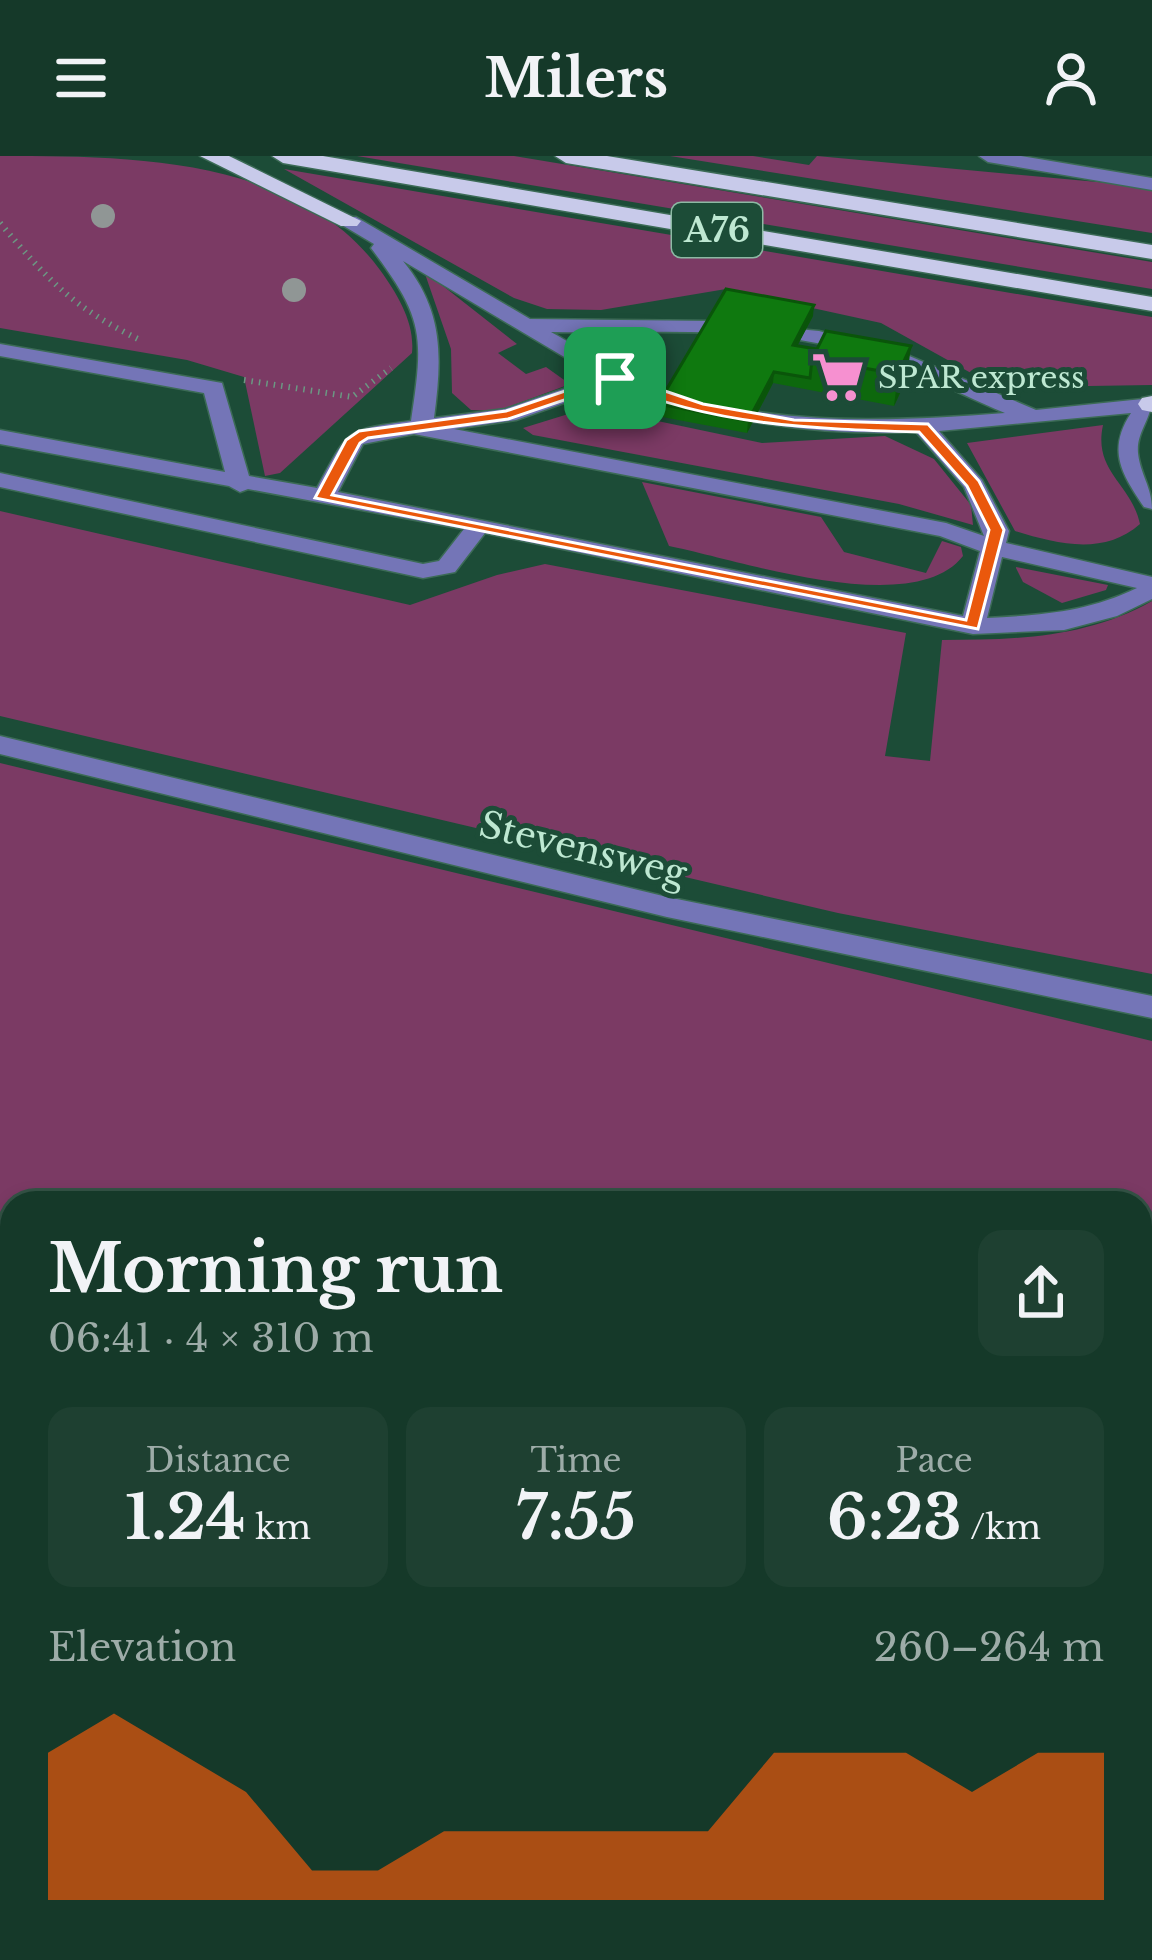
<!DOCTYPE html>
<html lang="en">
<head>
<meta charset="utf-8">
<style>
	:root { --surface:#153929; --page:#1e4031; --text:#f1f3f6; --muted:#9daca8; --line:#345346; --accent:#ea580c }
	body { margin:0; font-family:"Libre Baskerville",serif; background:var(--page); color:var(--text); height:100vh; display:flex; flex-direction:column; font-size:45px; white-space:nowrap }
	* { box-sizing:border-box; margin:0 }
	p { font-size:39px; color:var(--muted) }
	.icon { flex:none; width:66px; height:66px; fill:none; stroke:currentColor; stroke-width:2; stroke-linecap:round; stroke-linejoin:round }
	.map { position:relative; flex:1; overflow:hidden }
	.sheet { position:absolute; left:0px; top:1035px; width:1152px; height:771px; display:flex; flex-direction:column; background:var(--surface); border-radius:36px 36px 0 0; box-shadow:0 6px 18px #0003,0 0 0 3px var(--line) }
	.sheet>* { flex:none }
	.pin { position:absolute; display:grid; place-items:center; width:102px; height:102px; color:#fff; margin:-51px; border-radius:24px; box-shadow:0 6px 18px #0006 }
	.round { display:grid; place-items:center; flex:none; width:126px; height:126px; border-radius:24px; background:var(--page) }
	.overview { display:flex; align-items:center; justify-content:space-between; height:204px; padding:0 48px }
	h1 { font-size:66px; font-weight:700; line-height:90px }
	.figures { display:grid; grid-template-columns:repeat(3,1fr); gap:18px; height:204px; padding:12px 48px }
	.figures div { display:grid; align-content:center; border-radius:24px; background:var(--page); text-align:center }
	.figures b { font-size:60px; font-weight:700 }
	.figures small { font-size:33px; font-weight:400 }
	.figures p { font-size:33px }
	.chart { height:336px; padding:24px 48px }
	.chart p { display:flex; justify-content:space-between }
	.chart svg { width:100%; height:216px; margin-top:12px; fill:var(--accent); opacity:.7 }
	header { display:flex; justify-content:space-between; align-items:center; height:156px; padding:0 48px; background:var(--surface); font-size:54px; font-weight:700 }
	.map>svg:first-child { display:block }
	.green { fill:#7b3a64 }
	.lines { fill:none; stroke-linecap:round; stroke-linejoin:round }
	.minor-casing { stroke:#3c6b56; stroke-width:3 }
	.highway-casing { stroke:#3c6b56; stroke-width:3 }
	.path { stroke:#6b9883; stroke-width:6; stroke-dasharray:1.5 6; stroke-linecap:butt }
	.minor { fill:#7475b7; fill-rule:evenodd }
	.highway { fill:#c8caea; fill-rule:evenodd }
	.tree { fill:#909695 }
	.wall { fill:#0d680d }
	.shaded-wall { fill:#0a550a }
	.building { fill:#0f790f; stroke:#0a550a; stroke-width:3 }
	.route { fill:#ea580c; stroke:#fff; stroke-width:3; fill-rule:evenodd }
	.labels { text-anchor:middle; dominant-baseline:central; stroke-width:10; stroke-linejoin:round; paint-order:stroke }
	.far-poi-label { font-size:30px; fill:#bee8d2; stroke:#1c4c37; text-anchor:start }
	.shield { fill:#1c4c37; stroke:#8db9a4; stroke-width:3 }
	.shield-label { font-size:33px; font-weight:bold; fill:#bee8d2 }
	.street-label { font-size:36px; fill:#bee8d2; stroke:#1c4c37 }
</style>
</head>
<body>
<header><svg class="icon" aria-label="menu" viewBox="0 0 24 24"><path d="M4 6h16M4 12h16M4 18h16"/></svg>Milers<svg class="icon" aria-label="person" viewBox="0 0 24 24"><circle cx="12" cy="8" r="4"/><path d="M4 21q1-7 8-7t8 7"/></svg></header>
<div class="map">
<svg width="1152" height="1804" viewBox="0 0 1152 1804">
	<rect width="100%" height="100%" fill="#1c4c37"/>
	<g class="green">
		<path d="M0 0C128 0 297 0 380 114 398 139 415 167 412 197L280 317 265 320 244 221 187 204 0 172Z"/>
		<polygon points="357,0 514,0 1152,106 1152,133"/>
		<polygon points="670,0 753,0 809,9 817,0 1119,28 1152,35 1152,77"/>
		<polygon points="284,13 1152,161 1152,229 1026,231 980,222 881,167 726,133 601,154 547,153 514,142"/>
		<polygon points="424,115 517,188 498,197 526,218 546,211 567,226 565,230 497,255 471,254 452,237 451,193"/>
		<polygon points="591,251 762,287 885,280 934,303 971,349 973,369 899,348 533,279 523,272"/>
		<path d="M1103 269C1093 316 1131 327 1140 368 1104 400 1057 388 1015 375L967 287Z"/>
		<path d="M642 326 821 361 844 396 926 417 942 385 961 391 963 400C913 464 740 404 669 390Z"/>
		<path d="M0 355 410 449 497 419 545 408 906 477 885 600 930 605 942 484C1015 484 1087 482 1152 445V818L838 757 0 560Z"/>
		<polygon points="1016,412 1016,411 1108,429 1106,434 1062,447 1023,426"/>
		<polygon points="0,607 1152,885 1152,1804 511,1804 489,1794 1140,1794 1140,1047 12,1047 12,1582 0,1576"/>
	</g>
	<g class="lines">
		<g class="minor-casing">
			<g id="minor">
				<polygon points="979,0 1021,0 1152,22 1152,34 988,6"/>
				<path d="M342 61H356L530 163 712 165 819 175 907 199 1036 254 1152 242C1152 263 1136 276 1138 297 1140 318 1152 331 1152 353L1144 351C1121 317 1107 294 1131 257L939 275 982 324 1009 375 1006 387 1152 421V443L1117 460 1064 474 973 478 485 377 455 416 423 422 0 331V317L423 408 439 405 464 373 248 333 240 336 229 330 0 288V274L225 316 204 237 0 200V188L222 227 249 320 317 332C349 273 344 274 411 265 424 179 424 162 371 92L374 88 342 69ZM403 105 598 221 505 253 434 262C442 201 444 155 403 105ZM551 176C647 178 747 169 840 192 898 206 951 234 1005 257 879 267 742 272 623 218 598 206 575 189 551 176ZM615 229C713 265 811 280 916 276L964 331 984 380 946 367 454 273 516 264ZM414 278 940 380 980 395 963 460 338 336 363 288ZM1002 401 1137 432C1087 456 1043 459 987 462Z"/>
				<polygon points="0,580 667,741 1152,840 1152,862 667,761 0,598"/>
			</g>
		</g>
		<g class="highway-casing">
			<g id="highway">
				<polygon points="200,0 229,0 361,65 357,70 341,70"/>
				<polygon points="272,0 323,0 1152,141 1152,155 283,7"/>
				<polygon points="555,0 607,0 1152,89 1152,103 566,7"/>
				<polygon points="1152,240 1152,256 1142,254 1138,248 1142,242"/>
			</g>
		</g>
		<g class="path">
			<path d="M0 67C48 124 72 151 140 184"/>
			<polyline points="244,224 352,241 391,212"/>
		</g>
		<use href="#minor" class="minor"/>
		<use href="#highway" class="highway"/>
	</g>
	<g class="tree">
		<circle cx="103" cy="60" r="12"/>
		<circle cx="294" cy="134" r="12"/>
	</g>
	<polygon class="wall" points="813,160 797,190 907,222 894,250 773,227 747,277 657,260 658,248"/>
	<g class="shaded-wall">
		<polygon points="814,149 813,160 792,200 793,189"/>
		<polygon points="911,190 907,222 894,250 898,218"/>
		<polygon points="774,216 773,227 747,277 748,265"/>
	</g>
	<g class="building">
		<polygon points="726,133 814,149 793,189 816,193 812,203 810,222 774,216 748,265 658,248"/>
		<polygon points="826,175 911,190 898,218 812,203"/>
	</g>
	<path class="route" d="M615 218 703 248 794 264 928 268 979 325 1004 374 978 473 315 342 346 284 359 275 506 255ZM614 227C712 270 815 273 919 276L967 330 989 374 966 464 332 339 360 287 368 282 508 263Z"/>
	<defs>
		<g id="supermarket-bare" transform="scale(4.14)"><path d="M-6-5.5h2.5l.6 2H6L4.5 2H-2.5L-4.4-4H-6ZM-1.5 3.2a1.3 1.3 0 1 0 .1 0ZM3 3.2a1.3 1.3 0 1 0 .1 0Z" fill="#f690d0" stroke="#1c4c37" stroke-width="2.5" paint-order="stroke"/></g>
	</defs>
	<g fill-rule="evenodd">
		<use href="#supermarket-bare" x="838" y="221"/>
	</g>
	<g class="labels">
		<g class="far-poi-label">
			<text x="878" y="221">SPAR express</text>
		</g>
		<rect class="shield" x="672" y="47" width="90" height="54" rx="9"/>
		<g class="shield-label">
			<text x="717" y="74">A76</text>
		</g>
		<g class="street-label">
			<text transform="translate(583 693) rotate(14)">Stevensweg</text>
		</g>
	</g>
</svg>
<div class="pin" style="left:615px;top:222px;background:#1e9e55"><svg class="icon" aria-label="arrive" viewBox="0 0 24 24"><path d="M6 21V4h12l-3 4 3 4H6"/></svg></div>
<section class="sheet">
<div class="overview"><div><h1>Morning run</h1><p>06:41 · 4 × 310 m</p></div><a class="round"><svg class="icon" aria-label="share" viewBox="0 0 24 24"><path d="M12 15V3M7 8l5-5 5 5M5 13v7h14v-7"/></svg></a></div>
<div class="figures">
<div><p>Distance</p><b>1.24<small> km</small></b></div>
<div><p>Time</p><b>7:55</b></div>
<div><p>Pace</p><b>6:23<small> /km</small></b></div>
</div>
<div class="chart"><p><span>Elevation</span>260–264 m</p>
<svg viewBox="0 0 160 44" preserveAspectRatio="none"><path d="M0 44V14L10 6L20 14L30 22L40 38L50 38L60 30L70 30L80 30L90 30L100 30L110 14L120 14L130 14L140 22L150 14L160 14V44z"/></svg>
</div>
</section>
</div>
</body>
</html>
